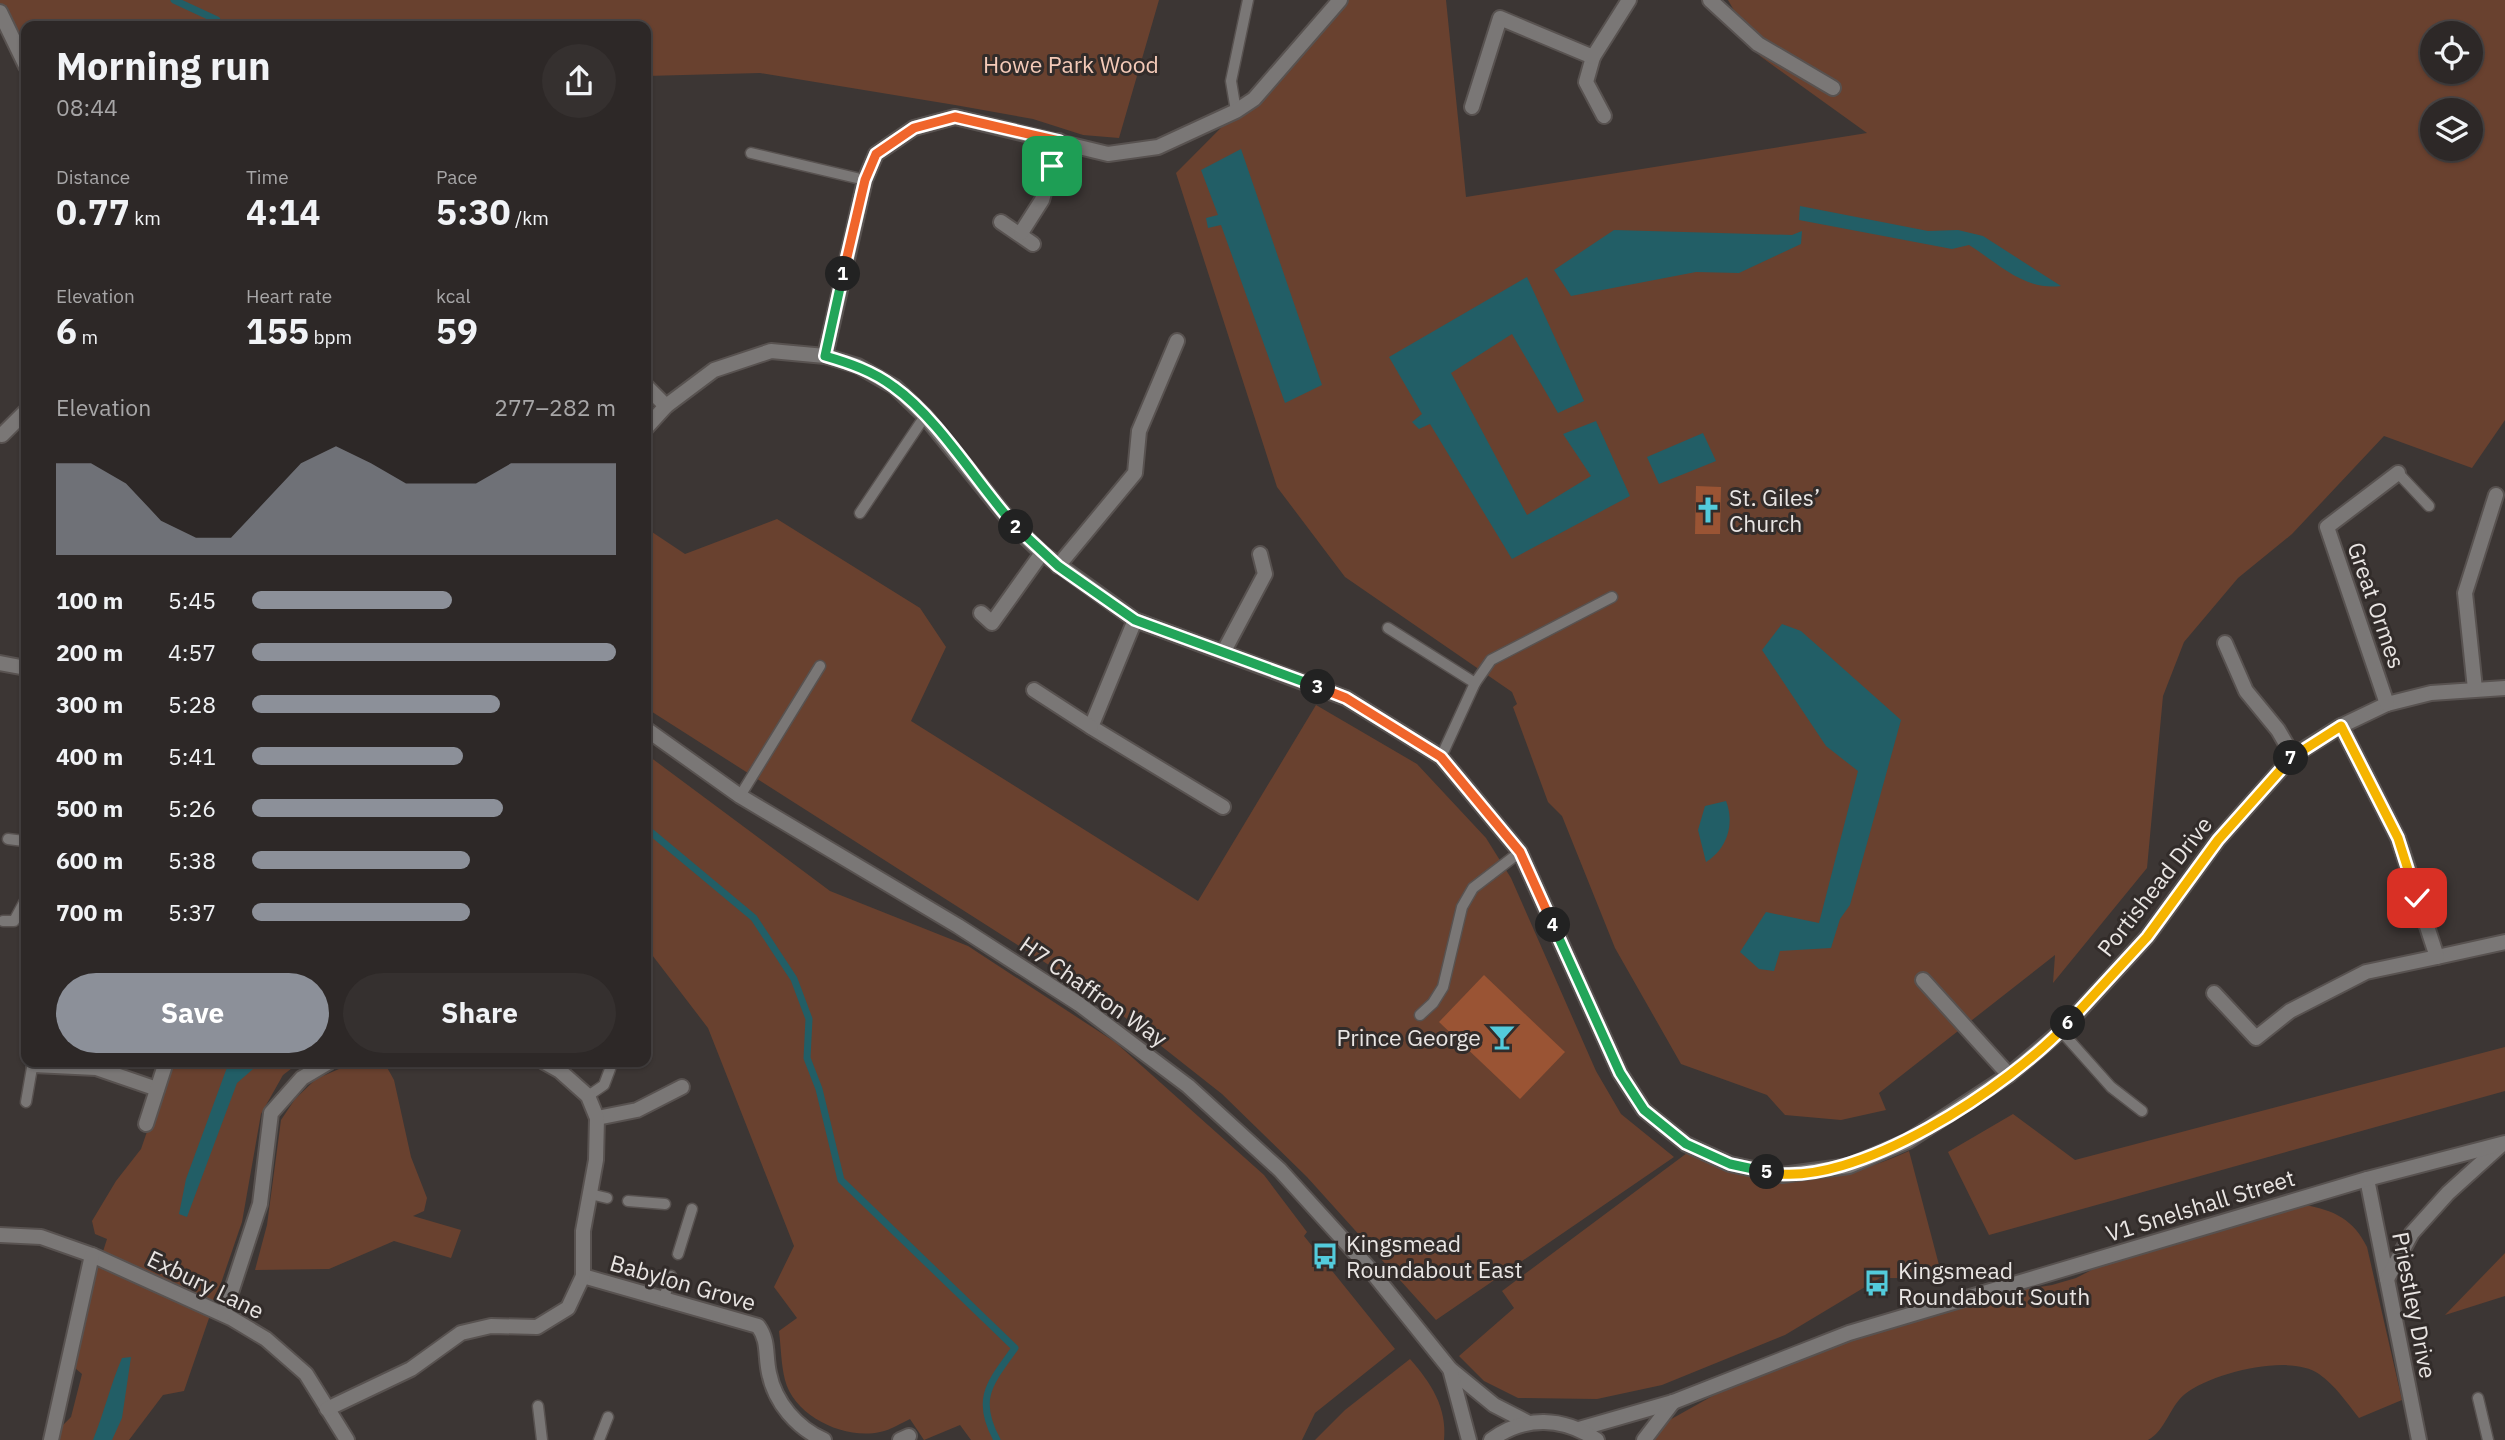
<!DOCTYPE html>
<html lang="en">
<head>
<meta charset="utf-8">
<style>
	:root { --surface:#2d2827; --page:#35302f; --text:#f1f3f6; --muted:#a7a6a7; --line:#484444; --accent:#8c9099 }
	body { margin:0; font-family:"IBM Plex Sans",sans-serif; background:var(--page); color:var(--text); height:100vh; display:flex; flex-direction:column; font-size:26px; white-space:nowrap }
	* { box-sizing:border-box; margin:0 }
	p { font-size:23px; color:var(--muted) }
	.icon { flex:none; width:38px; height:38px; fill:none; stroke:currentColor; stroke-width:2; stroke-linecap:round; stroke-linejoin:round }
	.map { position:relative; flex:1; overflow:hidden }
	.sheet { position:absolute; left:21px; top:21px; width:630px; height:1046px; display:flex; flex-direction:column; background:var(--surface); border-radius:14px; box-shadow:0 2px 5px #0004,0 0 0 2px var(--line) }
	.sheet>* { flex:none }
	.tools { position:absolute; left:2420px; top:21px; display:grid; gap:14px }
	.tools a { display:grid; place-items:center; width:63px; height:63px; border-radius:50%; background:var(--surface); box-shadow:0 2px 5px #0004,0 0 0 2px var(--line); font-size:35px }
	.pin { position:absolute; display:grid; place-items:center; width:60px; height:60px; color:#fff; margin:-30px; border-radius:14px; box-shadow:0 4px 10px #0006 }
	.km { position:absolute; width:35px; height:35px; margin:-18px; border-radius:50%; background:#222; color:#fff; font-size:19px; line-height:35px; text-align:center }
	.round { display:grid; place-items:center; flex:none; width:74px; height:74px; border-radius:37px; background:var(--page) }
	.headline { display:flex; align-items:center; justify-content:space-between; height:119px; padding:0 35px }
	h1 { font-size:38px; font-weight:700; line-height:52px }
	.stats { display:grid; grid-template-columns:repeat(3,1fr); gap:10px; height:119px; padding:7px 35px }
	.stats div { display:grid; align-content:center }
	.stats b { font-size:35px; font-weight:700 }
	.stats small { font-size:19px; font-weight:400 }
	.stats p { font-size:19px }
	.chart { height:196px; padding:14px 35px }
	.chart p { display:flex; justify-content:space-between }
	.chart svg { width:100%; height:126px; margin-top:7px; fill:var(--accent); opacity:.7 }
	.action { display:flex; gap:14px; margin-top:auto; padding:14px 35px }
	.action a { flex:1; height:80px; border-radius:42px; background:var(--accent); color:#fff; font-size:28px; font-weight:700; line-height:80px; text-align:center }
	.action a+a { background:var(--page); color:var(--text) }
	ul { padding:0 35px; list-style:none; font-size:23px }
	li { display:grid; grid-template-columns:112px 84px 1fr; align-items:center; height:52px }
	li i { height:18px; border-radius:9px; background:var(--accent) }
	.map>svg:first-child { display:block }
	.green { fill:#69412f; fill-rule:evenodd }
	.water { fill:#225e66 }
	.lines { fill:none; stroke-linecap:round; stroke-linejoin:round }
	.stream { stroke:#225e66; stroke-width:7 }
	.building { fill:#9a5434 }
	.service-casing { stroke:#585250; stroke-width:13 }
	.minor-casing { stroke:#585250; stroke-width:18 }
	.tertiary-casing { stroke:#585250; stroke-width:18 }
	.service { stroke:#7a7776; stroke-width:10 }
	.minor { stroke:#7a7776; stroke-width:14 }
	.tertiary { stroke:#7a7776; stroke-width:14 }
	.split-1-casing { stroke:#fff; stroke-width:14 }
	.split-2-casing { stroke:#fff; stroke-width:14 }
	.split-3-casing { stroke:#fff; stroke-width:14 }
	.split-4-casing { stroke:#fff; stroke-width:14 }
	.split-5-casing { stroke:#fff; stroke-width:14 }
	.split-6-casing { stroke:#fff; stroke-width:14 }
	.split-7-casing { stroke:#fff; stroke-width:14 }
	.split-8-casing { stroke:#fff; stroke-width:14 }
	.split-1 { stroke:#f0652b; stroke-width:9 }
	.split-2 { stroke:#22a559; stroke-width:9 }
	.split-3 { stroke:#22a559; stroke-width:9 }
	.split-4 { stroke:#f0652b; stroke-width:9 }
	.split-5 { stroke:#22a559; stroke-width:9 }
	.split-6 { stroke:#f5b400; stroke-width:9 }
	.split-7 { stroke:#f5b400; stroke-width:9 }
	.split-8 { stroke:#f5b400; stroke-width:9 }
	.labels { text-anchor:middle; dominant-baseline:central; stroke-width:6; stroke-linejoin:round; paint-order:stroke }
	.park-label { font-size:23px; fill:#f4cab8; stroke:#322c2a }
	.poi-label { font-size:23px; fill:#e9e5e3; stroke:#322c2a; text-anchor:start }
	.street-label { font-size:23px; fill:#e9e5e3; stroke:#322c2a }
</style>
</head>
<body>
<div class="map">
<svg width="2505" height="1440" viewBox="0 0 2505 1440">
	<rect width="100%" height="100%" fill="#3c3634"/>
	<g class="green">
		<polygon points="0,0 1159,0 1119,138 1083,135 1033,119 955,105 760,73 646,76 646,26 26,26 26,66 0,12"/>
		<path d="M1348 0H1446L1466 197 1867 133 1760 56 1728 0H2505V420L2472 468 2384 436 2292 534 2238 578 2184 642 2163 696 2147 868 2053 983 2055 955 1879 1093 1886 1110 1841 1120 1785 1115 1767 1095 1681 1064 1615 948 1562 816 1548 802 1513 707 1517 704 1512 692 1345 577 1277 487 1176 173ZM2432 33H2471V72H2432ZM2432 110H2471V149H2432Z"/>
		<polygon points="777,519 920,608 946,647 911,721 1198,901 1316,705 1417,764 1486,838 1511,878 1596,1071 1621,1114 1674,1157 1436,1320 1307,1177 1222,1094 1099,997 646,708 646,528 685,554"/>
		<path d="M646 754 830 891 968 946 1115 1042 1264 1175 1307 1232 1304 1236 1395 1349 1315 1413 1302 1440H971L960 1425 924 1440 910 1419C901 1423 891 1430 880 1432 844 1440 794 1416 785 1380 781 1364 781 1347 779 1331L797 1318 774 1287 794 1246 708 1028 646 947Z"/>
		<polygon points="2505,1047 2505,1091 1989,1235 1948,1152 2013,1114 2075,1160"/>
		<polygon points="171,1062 300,1062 283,1075 261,1114 242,1222 184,1391 163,1395 129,1440 58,1440 61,1427 71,1417 82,1374 75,1368 89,1295 107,1239 95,1234 92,1221 116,1181 141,1149"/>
		<polygon points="355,1062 384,1062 394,1080 411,1157 427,1198 424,1211 413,1216 461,1230 451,1258 394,1241 329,1269 255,1270 267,1225 281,1120 295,1099 316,1079"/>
		<path d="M1909 1151 1939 1265 1905 1278H1880L1785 1335 1662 1385 1597 1399 1518 1398 1484 1381 1459 1356 1514 1308 1502 1291 1687 1153C1774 1188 1823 1189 1909 1151Z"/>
		<path d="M2305 1205C2334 1210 2354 1220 2367 1247L2402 1400 2359 1418C2347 1403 2335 1385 2319 1374 2290 1353 2212 1373 2185 1394 2169 1407 2166 1430 2148 1440H1649L1666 1422 1716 1394 1866 1334 1992 1295 2052 1285 2076 1278 2113 1259Z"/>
		<polygon points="2505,1253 2505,1296 2445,1315"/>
		<path d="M1410 1359C1431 1383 1447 1407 1444 1440H1315L1345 1410Z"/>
	</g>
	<g class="water">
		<polygon points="1241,149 1322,385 1285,403 1221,225 1208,228 1206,218 1218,215 1201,170"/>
		<path d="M1800 206 1928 231 1958 230 1983 236 2061 286C2024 291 1998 263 1969 245L1952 249 1799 220Z"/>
		<polygon points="1614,230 1792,235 1802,231 1801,244 1739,273 1696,272 1571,296 1554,270"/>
		<polygon points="1527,277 1584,401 1558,413 1512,334 1451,373 1527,515 1591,476 1563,434 1596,421 1630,496 1512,559 1430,424 1419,429 1412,422 1422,414 1389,357"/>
		<polygon points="1703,433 1716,461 1659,484 1647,457"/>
		<polygon points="1782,624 1801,631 1901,720 1850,905 1840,919 1831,948 1780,951 1774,971 1759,969 1740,952 1766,912 1819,923 1858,771 1826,746 1762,650"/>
		<path d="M1726 801C1735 824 1727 849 1706 862L1698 830 1705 806Z"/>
		<polygon points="229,1062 261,1062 237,1083 187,1217 179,1214 186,1179"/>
		<path d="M131 1357 122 1418 112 1440H93C104 1413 110 1386 122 1358Z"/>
	</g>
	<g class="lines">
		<g class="stream">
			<polyline points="174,0 217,20 220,26"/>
			<path d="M646 828 754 918 794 979 809 1019 807 1058 819 1089 841 1180 1015 1348C991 1382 974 1398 997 1440"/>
		</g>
	</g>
	<g class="building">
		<polygon points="1696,486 1721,487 1720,534 1695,534"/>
		<polygon points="1484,975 1565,1052 1520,1099 1439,1022"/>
	</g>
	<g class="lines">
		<g class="service-casing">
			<g id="service">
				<polyline points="1236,111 1231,81 1248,0"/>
				<polyline points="751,153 865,180"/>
				<polyline points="2398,473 2429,506"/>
				<polyline points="860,513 925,416"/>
				<polyline points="1388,628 1475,683"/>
				<polyline points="1441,757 1475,683 1491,660 1612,597"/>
				<polyline points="740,796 820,666"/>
				<polyline points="8,839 24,841 26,848"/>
				<polyline points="3,921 14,921 26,899"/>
				<polyline points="1420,1015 1433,1003 1443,987 1462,907 1473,888 1520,852"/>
				<polyline points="2061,1031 2111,1087 2142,1111"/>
				<polyline points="588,1096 604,1085 610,1069"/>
				<polyline points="26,1102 33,1062"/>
				<polyline points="590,1194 607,1198"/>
				<polyline points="628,1201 665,1204"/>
				<polyline points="678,1254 692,1209"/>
				<polyline points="663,1301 671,1276"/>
				<polyline points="2478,1398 2488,1440"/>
				<polyline points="538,1406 542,1440"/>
				<polyline points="599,1440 608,1417"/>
			</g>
		</g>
		<g class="minor-casing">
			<g id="minor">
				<polyline points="1710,0 1758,44 1833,88"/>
				<polyline points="1593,57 1586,82 1604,116"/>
				<polyline points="1472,107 1500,18 1593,57 1629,0"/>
				<polyline points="1001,222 1033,244"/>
				<polyline points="1021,233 1042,200 1059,141"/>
				<polyline points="825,356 865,180 876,154 914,128 955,117 1108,154 1158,147 1236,111 1254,99 1340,0"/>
				<polyline points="646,386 666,406"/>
				<polyline points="646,428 666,406 714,370 771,351 825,356 858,366 895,387 925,416 1014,526 1042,553 1135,620 1346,698 1441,757 1520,852 1620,1073 1644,1110 1686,1144 1730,1164 1782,1175 1849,1166 1908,1141 2009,1075 2061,1031 2147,937 2218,840 2293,756 2341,726 2387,704 2431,693 2505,688"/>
				<polyline points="2,435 26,411"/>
				<polyline points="1058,566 1135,473 1139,431 1177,341"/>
				<polyline points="981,613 992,623 1042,553"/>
				<polyline points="1135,620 1091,727 1223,807"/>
				<polyline points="2225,643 2246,691 2278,730 2293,756"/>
				<polyline points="1224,651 1265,574 1260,554"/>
				<polyline points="0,663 26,668"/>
				<polyline points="2475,689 2465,593 2496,495"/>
				<polyline points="1034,690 1091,727"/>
				<polyline points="2387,704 2327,527 2398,473"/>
				<polyline points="2437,957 2505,942"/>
				<polyline points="1923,980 2009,1075"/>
				<polyline points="2214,993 2256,1038 2290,1011 2366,972 2437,957 2398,838 2341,726"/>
				<polyline points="34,1065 96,1068 157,1089"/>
				<polyline points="597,1118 637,1110 682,1087"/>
				<polyline points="146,1124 166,1062"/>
				<polyline points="2367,1179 2419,1440"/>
				<polyline points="0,1235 41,1237 92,1255 231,1318 266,1339 306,1374 347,1440"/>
				<path d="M583 1276 758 1326C769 1341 765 1355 769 1373 775 1403 797 1428 824 1440"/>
				<polyline points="224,1314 260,1204 271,1113 302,1078 329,1062"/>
				<polyline points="327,1409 411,1369 461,1333 491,1326 537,1327 568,1308 583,1276 583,1231 596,1160 597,1118 588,1096 560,1071 544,1062"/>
				<polyline points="51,1440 92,1255"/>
				<polyline points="900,1440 909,1436"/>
			</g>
		</g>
		<g class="tertiary-casing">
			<g id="tertiary">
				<polyline points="0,12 26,66"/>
				<polyline points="646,729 740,796 958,926 1079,1004 1188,1086 1280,1170 1368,1267 1450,1369 1494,1405 1527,1422"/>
				<polyline points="2387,1279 2412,1233 2448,1193 2500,1146"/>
				<polyline points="1450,1369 1469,1440"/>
				<polyline points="1579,1429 1673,1402 1849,1333 2367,1179 2505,1143"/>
				<path d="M1491 1440C1525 1415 1563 1417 1597 1440"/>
				<polyline points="1644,1440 1673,1402"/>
			</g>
		</g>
		<use href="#service" class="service"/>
		<use href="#minor" class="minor"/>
		<use href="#tertiary" class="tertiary"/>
	</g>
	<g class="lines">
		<g class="split-1-casing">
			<polyline id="split-1" points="843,274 865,180 876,154 914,128 955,117 1059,141 1052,166"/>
		</g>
		<g class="split-2-casing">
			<path id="split-2" d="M843 274 825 356C849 363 873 371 894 387 939 419 978 485 1016 527"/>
		</g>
		<g class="split-3-casing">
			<polyline id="split-3" points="1016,527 1058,566 1135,620 1318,687"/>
		</g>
		<g class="split-4-casing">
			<polyline id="split-4" points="1318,687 1346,698 1441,757 1520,852 1553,925"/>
		</g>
		<g class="split-5-casing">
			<polyline id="split-5" points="1553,925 1620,1073 1644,1110 1686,1144 1730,1164 1767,1172"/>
		</g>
		<g class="split-6-casing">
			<path id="split-6" d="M1767 1172C1854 1191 2011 1085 2068 1023"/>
		</g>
		<g class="split-7-casing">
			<polyline id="split-7" points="2068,1023 2147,937 2218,840 2291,758"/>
		</g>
		<g class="split-8-casing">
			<polyline id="split-8" points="2291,758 2341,726 2398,838 2417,898"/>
		</g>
		<use href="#split-1" class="split-1"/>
		<use href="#split-2" class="split-2"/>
		<use href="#split-3" class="split-3"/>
		<use href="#split-4" class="split-4"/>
		<use href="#split-5" class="split-5"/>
		<use href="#split-6" class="split-6"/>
		<use href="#split-7" class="split-7"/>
		<use href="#split-8" class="split-8"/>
	</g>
	<defs>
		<g id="church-bare" transform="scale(2.1)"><path d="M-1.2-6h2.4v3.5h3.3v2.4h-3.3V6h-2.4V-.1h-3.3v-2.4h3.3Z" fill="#53cbdb" stroke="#322c2a" stroke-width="2.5" paint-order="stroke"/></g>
		<g id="bar-bare" transform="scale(2.1)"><path d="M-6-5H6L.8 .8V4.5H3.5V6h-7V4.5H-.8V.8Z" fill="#53cbdb" stroke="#322c2a" stroke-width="2.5" paint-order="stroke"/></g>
		<g id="bus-bare" transform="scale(2.1)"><path d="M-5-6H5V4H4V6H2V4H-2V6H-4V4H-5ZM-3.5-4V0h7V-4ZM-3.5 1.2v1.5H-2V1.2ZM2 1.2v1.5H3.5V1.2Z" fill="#53cbdb" stroke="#322c2a" stroke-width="2.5" paint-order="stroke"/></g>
	</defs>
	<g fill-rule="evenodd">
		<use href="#church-bare" x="1708" y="510"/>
		<use href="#bar-bare" x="1502" y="1037"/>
		<use href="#bus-bare" x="1325" y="1256"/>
		<use href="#bus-bare" x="1877" y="1283"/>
	</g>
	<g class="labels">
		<g class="park-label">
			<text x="1071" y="64">Howe Park Wood</text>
		</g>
		<g class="poi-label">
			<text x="1729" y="497">St. Giles’<tspan x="1729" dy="26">Church</tspan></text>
			<text x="1481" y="1037" text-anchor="end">Prince George</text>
			<text x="1346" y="1243">Kingsmead<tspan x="1346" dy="26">Roundabout East</tspan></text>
			<text x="1898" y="1270">Kingsmead<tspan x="1898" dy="26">Roundabout South</tspan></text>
		</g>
		<g class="street-label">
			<text transform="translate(2377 605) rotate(71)">Great Ormes</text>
			<text transform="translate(2154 886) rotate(-52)">Portishead Drive</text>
			<text transform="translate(1094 991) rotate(35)">H7 Chaffron Way</text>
			<text transform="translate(2200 1205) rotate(-17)">V1 Snelshall Street</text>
			<text transform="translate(683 1282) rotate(16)">Babylon Grove</text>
			<text transform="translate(206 1284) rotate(26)">Exbury Lane</text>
			<text transform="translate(2415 1305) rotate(79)">Priestley Drive</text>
		</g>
	</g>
</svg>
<div class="tools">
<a><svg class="icon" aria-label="locate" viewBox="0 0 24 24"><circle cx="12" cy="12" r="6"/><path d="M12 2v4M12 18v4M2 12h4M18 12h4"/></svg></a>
<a><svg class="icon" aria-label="layers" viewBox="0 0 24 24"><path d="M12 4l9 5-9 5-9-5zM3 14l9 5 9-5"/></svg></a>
</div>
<div class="pin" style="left:1052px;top:166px;background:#1e9e55"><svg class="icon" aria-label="arrive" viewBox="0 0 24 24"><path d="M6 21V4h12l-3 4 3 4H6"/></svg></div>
<div class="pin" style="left:2417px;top:898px;background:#d93025"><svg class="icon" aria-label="check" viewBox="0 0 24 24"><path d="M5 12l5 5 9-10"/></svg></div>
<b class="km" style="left:843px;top:274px">1</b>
<b class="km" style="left:1016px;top:527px">2</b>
<b class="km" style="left:1318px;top:687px">3</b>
<b class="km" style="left:1553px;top:925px">4</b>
<b class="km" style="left:1767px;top:1172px">5</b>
<b class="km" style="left:2068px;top:1023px">6</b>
<b class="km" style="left:2291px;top:758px">7</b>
<section class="sheet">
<div class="headline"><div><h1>Morning run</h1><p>08:44</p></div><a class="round"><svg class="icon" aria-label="share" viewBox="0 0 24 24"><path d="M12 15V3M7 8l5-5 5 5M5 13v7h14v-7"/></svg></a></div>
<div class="stats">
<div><p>Distance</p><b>0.77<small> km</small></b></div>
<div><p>Time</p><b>4:14</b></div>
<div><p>Pace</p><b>5:30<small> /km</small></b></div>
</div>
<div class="stats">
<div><p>Elevation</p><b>6<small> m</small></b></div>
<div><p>Heart rate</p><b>155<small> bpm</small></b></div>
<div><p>kcal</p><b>59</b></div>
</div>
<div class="chart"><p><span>Elevation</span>277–282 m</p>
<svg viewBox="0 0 160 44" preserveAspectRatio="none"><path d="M0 44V12L10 12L20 19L30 32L40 38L50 38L60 25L70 12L80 6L90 12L100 19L110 19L120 19L130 12L140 12L150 12L160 12V44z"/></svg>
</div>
<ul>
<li><b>100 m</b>5:45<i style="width:55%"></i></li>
<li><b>200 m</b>4:57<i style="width:100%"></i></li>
<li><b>300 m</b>5:28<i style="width:68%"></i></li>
<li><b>400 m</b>5:41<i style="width:58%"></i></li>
<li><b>500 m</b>5:26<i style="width:69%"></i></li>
<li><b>600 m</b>5:38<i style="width:60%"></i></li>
<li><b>700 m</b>5:37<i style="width:60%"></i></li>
</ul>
<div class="action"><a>Save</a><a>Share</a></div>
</section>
</div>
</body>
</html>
